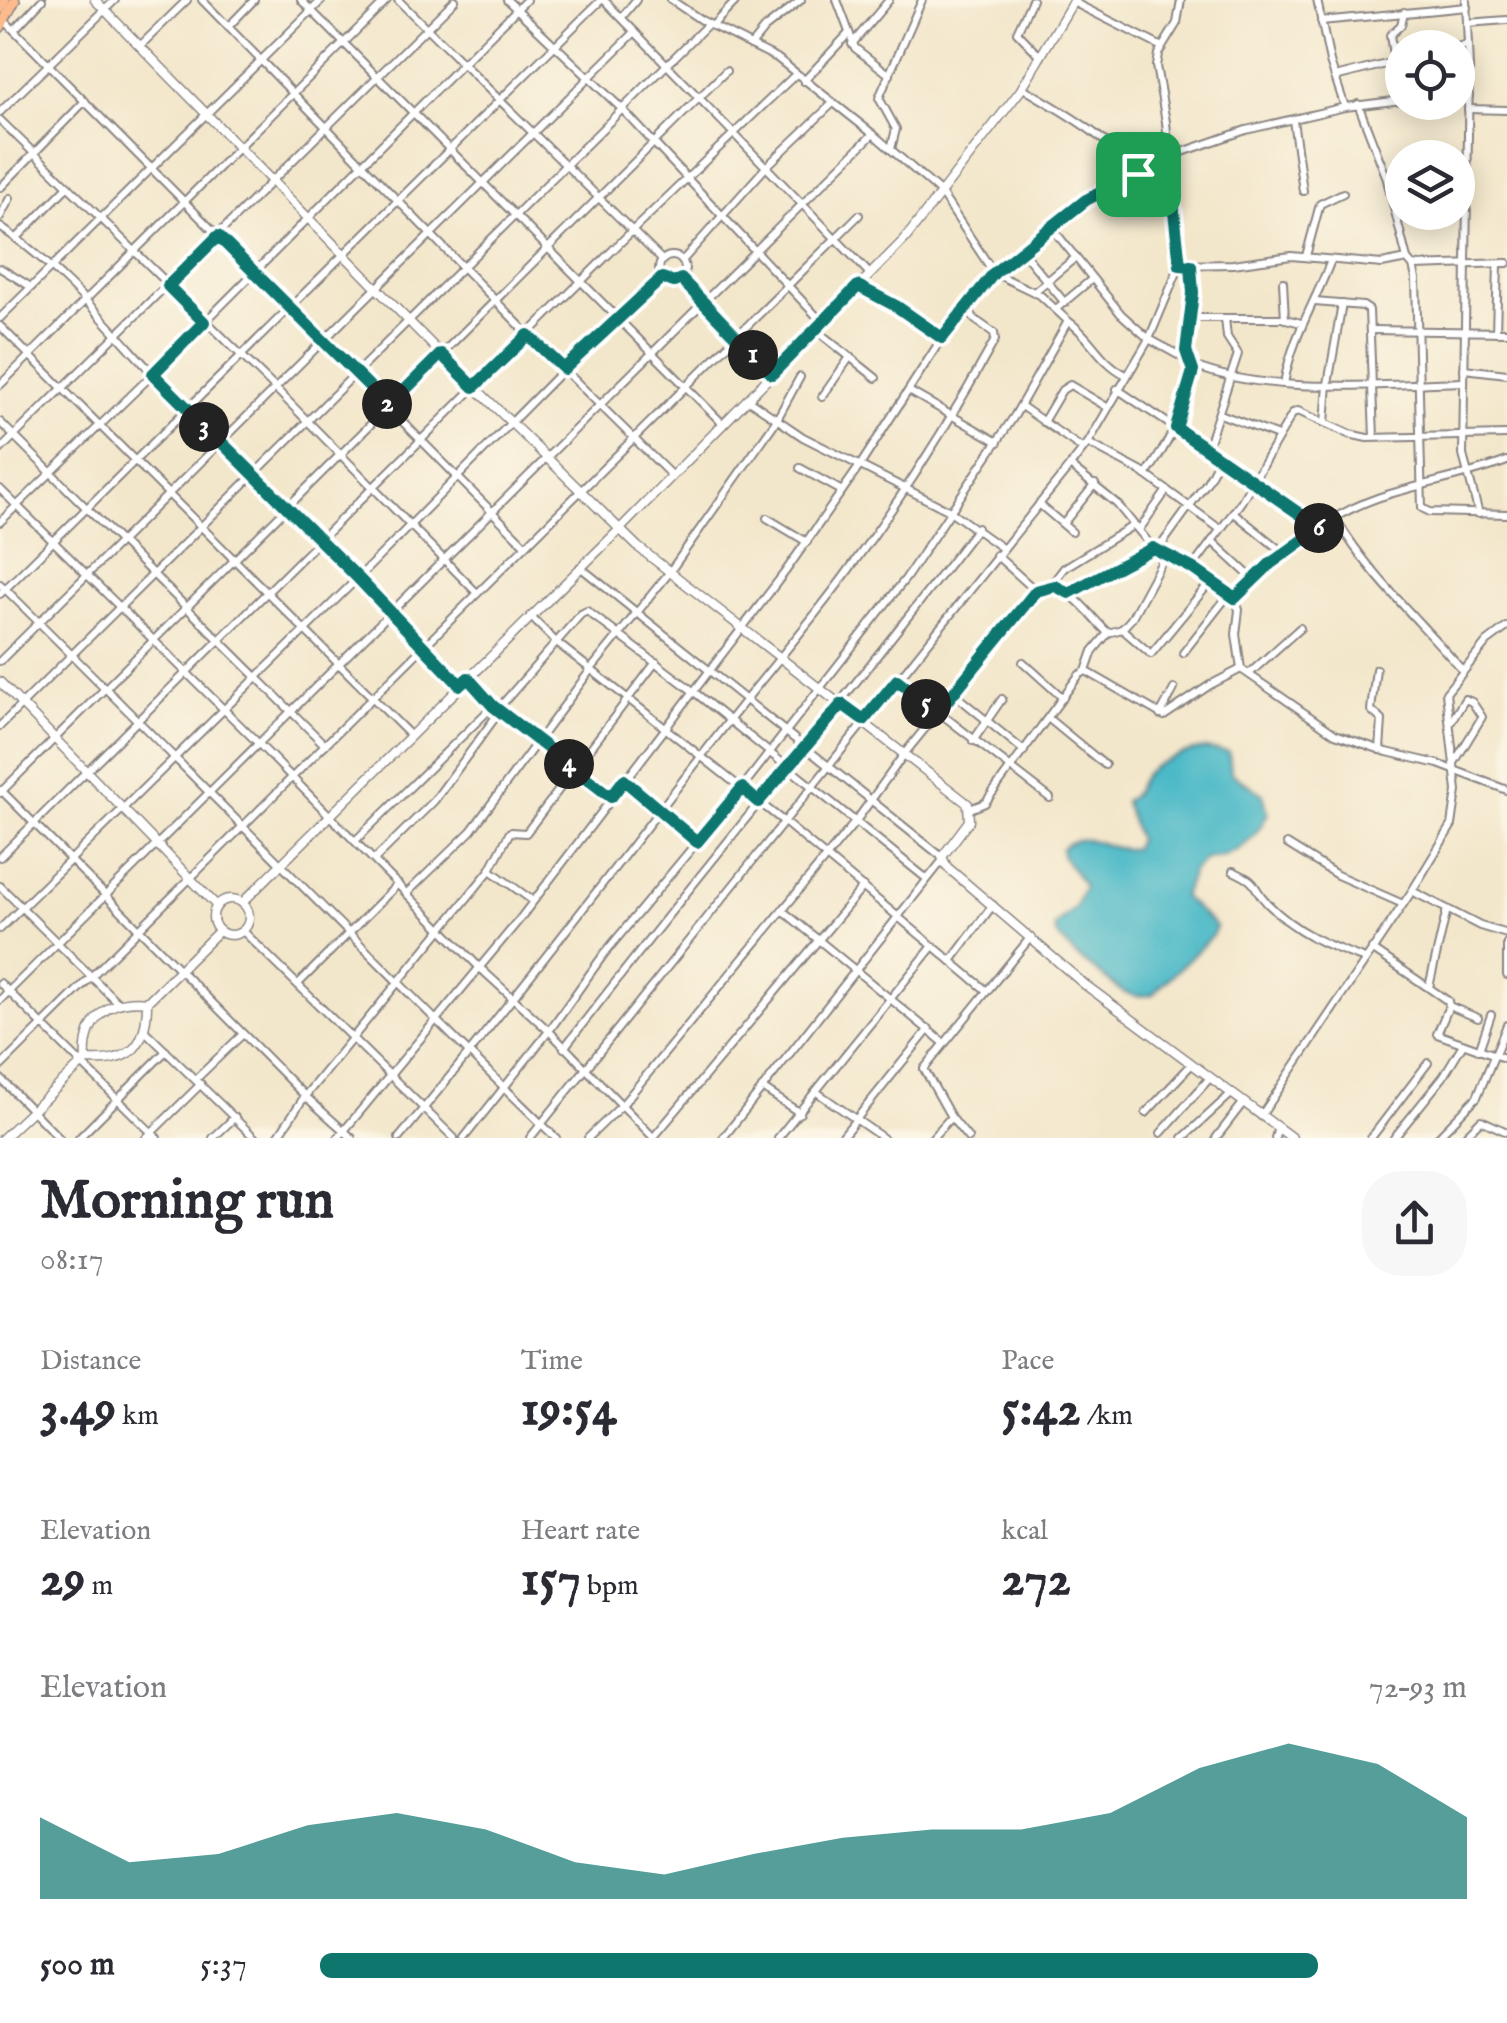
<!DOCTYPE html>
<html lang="en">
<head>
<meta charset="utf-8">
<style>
	:root { --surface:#fff; --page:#f7f7f7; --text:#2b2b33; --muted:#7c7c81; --accent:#0f766e }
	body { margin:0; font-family:"IM FELL English",serif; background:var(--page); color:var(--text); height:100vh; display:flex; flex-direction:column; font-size:38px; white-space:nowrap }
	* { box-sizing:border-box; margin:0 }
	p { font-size:32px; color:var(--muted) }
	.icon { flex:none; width:55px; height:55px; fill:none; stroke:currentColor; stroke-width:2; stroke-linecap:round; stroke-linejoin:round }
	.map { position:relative; height:1138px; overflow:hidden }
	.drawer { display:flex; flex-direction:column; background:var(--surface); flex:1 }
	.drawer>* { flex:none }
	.buttons { position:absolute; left:1385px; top:30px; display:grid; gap:20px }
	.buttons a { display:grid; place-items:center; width:90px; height:90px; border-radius:50%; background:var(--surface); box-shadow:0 5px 25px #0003; font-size:50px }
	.pin { position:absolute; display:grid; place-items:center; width:85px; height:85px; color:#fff; margin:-42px; border-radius:20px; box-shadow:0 5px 15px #0006 }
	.km { position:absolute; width:50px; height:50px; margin:-25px; border-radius:50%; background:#222; color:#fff; font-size:28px; line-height:50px; text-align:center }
	.round { display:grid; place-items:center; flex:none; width:105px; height:105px; border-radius:40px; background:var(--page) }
	.overview { display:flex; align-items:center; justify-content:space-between; height:170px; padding:0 40px }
	h1 { font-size:55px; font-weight:700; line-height:75px }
	.metrics { display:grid; grid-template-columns:repeat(3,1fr); gap:15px; height:170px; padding:10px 40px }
	.metrics div { display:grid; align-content:center }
	.metrics b { font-size:50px; font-weight:700 }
	.metrics small { font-size:28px; font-weight:400 }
	.metrics p { font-size:28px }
	.chart { height:280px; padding:20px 40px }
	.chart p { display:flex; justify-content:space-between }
	.chart svg { width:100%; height:180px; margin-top:10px; fill:var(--accent); opacity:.7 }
	ul { padding:0 40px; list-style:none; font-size:32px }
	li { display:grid; grid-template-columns:160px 120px 1fr; align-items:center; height:75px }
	li i { height:25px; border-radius:12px; background:var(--accent) }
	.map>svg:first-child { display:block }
	.water { fill:#4cb9c7; stroke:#376e81; stroke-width:2.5 }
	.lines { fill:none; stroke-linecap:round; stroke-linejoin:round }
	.minor-casing { stroke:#8a8483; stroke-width:10 }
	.tertiary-casing { stroke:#8a8483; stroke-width:11 }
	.primary-casing { stroke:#8a8483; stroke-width:12 }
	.minor { stroke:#fff; stroke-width:6 }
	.tertiary { stroke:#fff; stroke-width:8 }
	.primary { stroke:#fcba8d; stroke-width:9 }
	.route-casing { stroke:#fff; stroke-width:20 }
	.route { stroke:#0f766e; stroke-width:12 }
</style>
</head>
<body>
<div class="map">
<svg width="1507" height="1138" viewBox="0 0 1507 1138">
	<rect width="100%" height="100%" fill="#fcf5e5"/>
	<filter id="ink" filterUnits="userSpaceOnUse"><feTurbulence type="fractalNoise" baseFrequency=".01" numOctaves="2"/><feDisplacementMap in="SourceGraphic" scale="20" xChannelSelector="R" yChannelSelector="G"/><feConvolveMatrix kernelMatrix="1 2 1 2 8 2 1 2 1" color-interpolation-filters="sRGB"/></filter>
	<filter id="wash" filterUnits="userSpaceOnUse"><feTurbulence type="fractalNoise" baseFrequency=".0048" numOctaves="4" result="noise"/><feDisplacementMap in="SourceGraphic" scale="40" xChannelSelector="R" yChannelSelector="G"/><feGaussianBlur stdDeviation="2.25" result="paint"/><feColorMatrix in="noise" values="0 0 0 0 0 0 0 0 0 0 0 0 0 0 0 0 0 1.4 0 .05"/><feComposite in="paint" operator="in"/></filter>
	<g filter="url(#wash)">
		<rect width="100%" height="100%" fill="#f3e7cb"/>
		<path class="water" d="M1205 749 1229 752 1231 773 1263 794 1268 813C1255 840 1238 857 1206 859L1192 871 1183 897 1216 927 1212 936 1152 995 1137 996 1123 992 1075 955 1056 934 1055 926 1075 908 1084 886 1063 857 1061 848C1087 827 1109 854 1134 848L1138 839 1124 801C1137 796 1136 785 1144 775 1153 763 1190 750 1205 749Z"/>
	</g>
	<g filter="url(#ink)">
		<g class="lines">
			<g class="minor-casing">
				<g id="minor">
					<polyline points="202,0 529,335 672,476"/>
					<polyline points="301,0 722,423"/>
					<polyline points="398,0 662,260"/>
					<polyline points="507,0 622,109 823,323"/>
					<polyline points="604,0 870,274"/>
					<polyline points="837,0 855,48 890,75"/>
					<polyline points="1032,0 1017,32 1041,57"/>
					<polyline points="1317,0 1330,62 1345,107"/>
					<polyline points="1466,0 1469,69 1463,455 1479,514"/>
					<polyline points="1073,2 1162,47"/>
					<polyline points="622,17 636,0"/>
					<polyline points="4,20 525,545"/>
					<polyline points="1321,21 1467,7"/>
					<polyline points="1467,23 1507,20"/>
					<polyline points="712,26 737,0"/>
					<polyline points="228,27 254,0"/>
					<polyline points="14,30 42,0"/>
					<polyline points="852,44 889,0"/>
					<polyline points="751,45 764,29 801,0"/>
					<polyline points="140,46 187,0"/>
					<polyline points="1457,48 1468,45"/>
					<polyline points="1394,62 1390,35 1401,25 1404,12"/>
					<polyline points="1335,77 1402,60"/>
					<polyline points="804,81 849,33"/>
					<path d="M1023 88C1065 113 1106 135 1137 174"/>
					<polyline points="1458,94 1469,96"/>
					<polyline points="1468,109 1507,110"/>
					<polyline points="0,112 115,0"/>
					<polyline points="0,120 275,388 477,593"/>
					<polyline points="1293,120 1303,191"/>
					<polyline points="891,149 896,129 879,98 922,0"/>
					<polyline points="1,187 85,101"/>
					<polyline points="0,217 10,198"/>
					<path d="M0 227C71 274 126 348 185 408 276 501 370 591 460 685"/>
					<polyline points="1052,228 1121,314 1149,339 1189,361"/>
					<polyline points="17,238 68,186"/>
					<polyline points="1022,251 1065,303"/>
					<circle cx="672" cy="269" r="13"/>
					<polyline points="1306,256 1320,204 1343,193"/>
					<polyline points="1407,259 1413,266 1416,279 1422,508 1430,512 1507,514"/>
					<polyline points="682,261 767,166 833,103"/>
					<polyline points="1180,265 1233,264 1291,256 1382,264 1407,259 1386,176 1358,104"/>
					<polyline points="1414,266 1507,263"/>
					<polyline points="0,268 31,287"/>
					<polyline points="681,279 772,374"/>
					<polyline points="1283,282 1285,319"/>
					<polyline points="858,286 896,306 941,338"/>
					<polyline points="1034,292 1075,258"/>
					<polyline points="1315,302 1363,306 1369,310 1374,437"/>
					<polyline points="1056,309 1092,279"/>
					<polyline points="0,318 322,0"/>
					<polyline points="1189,318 1282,318 1301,323"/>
					<path d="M1068 321C1092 337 1098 361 1126 375"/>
					<polyline points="0,326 411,736"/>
					<polyline points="816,330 876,378"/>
					<polyline points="1371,330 1507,332"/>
					<polyline points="1496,332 1498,264"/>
					<path d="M1192 365C1267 396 1383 384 1464 382"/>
					<polyline points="1464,369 1507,374"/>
					<path d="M1284 384C1292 336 1315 304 1331 260"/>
					<polyline points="0,385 387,0"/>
					<polyline points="1117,389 1220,458 1207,482 1157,551"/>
					<polyline points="909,391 998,442"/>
					<polyline points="822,397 850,357"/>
					<polyline points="747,399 803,437 950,511 1002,548"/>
					<polyline points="1021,406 1083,449"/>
					<polyline points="1220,414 1278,436"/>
					<polyline points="0,422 325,745"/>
					<polyline points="1043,422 1062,390 1070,385 1107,407"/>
					<polyline points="1325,423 1328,384 1342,304"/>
					<polyline points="1088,443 1142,472 1220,529"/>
					<polyline points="1207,448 1238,354 1227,337 1225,318"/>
					<polyline points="0,450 455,0"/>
					<polyline points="1220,458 1320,528"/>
					<polyline points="1070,466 1117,504 1153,548 1192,568 1235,598 1239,610 1236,634 1241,669"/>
					<polyline points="800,468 842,491"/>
					<path d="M1146 475C1162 453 1197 395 1192 367 1190 356 1185 350 1186 337 1189 313 1196 290 1191 266"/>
					<polyline points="0,489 260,745 479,967 549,1031 654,1138"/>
					<polyline points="1039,504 1072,532"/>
					<polyline points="1233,512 1285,554"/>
					<polyline points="767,518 807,542"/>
					<path d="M1336 519C1370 576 1419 620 1462 670"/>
					<polyline points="0,522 153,374 526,0"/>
					<polyline points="1063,524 1095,484"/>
					<polyline points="1139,530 1167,490"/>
					<polyline points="1212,541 1253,579"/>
					<polyline points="996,555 1036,591"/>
					<polyline points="580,567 942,857"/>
					<polyline points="1192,568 1241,502 1293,413 1298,411 1349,434 1367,438 1507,435"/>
					<path d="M0 584C187 767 368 956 556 1138"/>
					<polyline points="1051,585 1064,568 1134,525"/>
					<polyline points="1069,593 1153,548"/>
					<polyline points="0,594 601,0"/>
					<path d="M1235 598C1273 557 1327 515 1380 497 1422 483 1466 477 1507 461"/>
					<polyline points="530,616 556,642 783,821 987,991"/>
					<polyline points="1122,629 1151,654 1212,580"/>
					<polyline points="1183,653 1230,593"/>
					<polyline points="0,661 635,32"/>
					<polyline points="1023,662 1063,698"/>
					<polyline points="1376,669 1371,710 1382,720 1380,750"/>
					<polyline points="1086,671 1093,651 1108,633 1122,629 1131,619 1165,556"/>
					<polyline points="1250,673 1300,628"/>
					<polyline points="467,678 493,706 611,797"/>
					<polyline points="897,680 1050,798"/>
					<polyline points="953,693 1024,751"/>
					<polyline points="498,709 581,614 587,611 693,691 927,879"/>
					<polyline points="1160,715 1174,689"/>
					<polyline points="1049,719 1105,765"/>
					<polyline points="1451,722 1465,699 1472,702 1482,717 1454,763"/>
					<polyline points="0,726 708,24"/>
					<polyline points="973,741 1002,699"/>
					<polyline points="623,780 697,842"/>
					<polyline points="1,790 305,1096 352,1138"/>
					<polyline points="0,793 726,71"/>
					<polyline points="970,809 985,803 1079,675 1086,671 1164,716 1210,685 1241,669 1335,734 1387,752 1438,764 1507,790"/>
					<polyline points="355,841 493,706"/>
					<polyline points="1287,844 1337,875 1403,904"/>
					<polyline points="0,857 632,231 796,74"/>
					<polyline points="374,860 434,801 500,711"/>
					<polyline points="490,870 533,901"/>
					<path d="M1233 871C1261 884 1250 884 1267 903 1295 932 1328 946 1365 959"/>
					<polyline points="0,886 118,1003"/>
					<polyline points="1412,891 1480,926 1507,934"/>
					<polyline points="407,893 471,831 592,668 669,573 776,421 800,377"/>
					<polyline points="782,910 944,1043"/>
					<polyline points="0,929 358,578 564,369 661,278"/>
					<polyline points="243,931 454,1138"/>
					<polyline points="1507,943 1507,975"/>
					<polyline points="1372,949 1448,1001 1449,1006 1437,1034 1507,1059"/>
					<polyline points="951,961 993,905"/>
					<polyline points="0,983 157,1138"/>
					<polyline points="298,984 398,884"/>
					<polyline points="1429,987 1447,909"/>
					<polyline points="0,1000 873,134"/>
					<polyline points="1449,1006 1478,1018"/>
					<polyline points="145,1031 255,1138"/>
					<path d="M564 1048C699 872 843 704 977 528"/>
					<polyline points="1479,1050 1491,1015"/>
					<polyline points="0,1067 859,215"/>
					<polyline points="0,1078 59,1138"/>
					<polyline points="196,1079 243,1034"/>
					<polyline points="762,1088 800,1113"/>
					<polyline points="818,1093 883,1138"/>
					<polyline points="1146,1113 1191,1065"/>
					<polyline points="1261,1116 1412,891 1452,825 1457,791 1446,693 1487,642 1507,627"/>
					<polyline points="1161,1133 1209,1079"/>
					<polyline points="79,1138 166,1051"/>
					<polyline points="146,1138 201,1084"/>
					<polyline points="213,1138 235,1117"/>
					<polyline points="277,1138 305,1096 490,870 510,832 526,833 656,662"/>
					<polyline points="338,1138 519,920 785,572 859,467 942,338 994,273 1087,200 1168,157 1246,130 1345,107 1402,100"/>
					<path d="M399 1138C514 1001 621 859 732 717 769 670 809 624 845 575 901 500 950 422 995 340L994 333 974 319 968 306"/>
					<polyline points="464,1138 549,1031 604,954 741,789 906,578 1015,415 1068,321 1040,295 994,273 940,192 873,134 777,58 701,20 671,0"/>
					<polyline points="530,1138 1070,466 1088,443 1149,339 1180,265 1166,122 1156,66 1158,54 1177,23 1181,0"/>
					<path d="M588 1138 622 1105 856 821 905 753 1037 591C1070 579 1085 612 1108 633"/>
					<polyline points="653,1138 863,887"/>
					<polyline points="723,1138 942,861"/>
					<polyline points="778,1138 933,946"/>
					<polyline points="841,1138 929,1029"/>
					<polyline points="932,1138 951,1117"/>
					<polyline points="968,1138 951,1117 924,1069 1030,938"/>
					<polyline points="1183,1138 1231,1094"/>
					<polyline points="1216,1138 1243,1103"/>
					<polyline points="1275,1138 1278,1127"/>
					<polyline points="1371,1138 1428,1063"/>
					<polyline points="1394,1138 1443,1077 1463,1044"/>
					<polyline points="1437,1138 1477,1097 1507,1025"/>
					<polyline points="1463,1138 1481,1120 1507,1132"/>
				</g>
			</g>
			<g class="tertiary-casing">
				<g id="tertiary">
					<polyline points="95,0 441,354 638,547 968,804 969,821 942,857 947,867 1084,984 1292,1138"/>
					<polyline points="0,682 216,905"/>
					<circle cx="231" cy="917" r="18"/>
					<polyline points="243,902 620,529 905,239 1020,91 1074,0"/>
					<path d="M86 1060C83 1021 107 997 147 1002"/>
					<path d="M3 1138 86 1060C131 1063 147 1047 147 1002L219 931"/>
				</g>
			</g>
			<g class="primary-casing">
				<g id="primary">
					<polyline points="0,9 5,0"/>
					<polyline points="0,28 15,0"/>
				</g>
			</g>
			<use href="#minor" class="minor"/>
			<use href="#tertiary" class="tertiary"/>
			<use href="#primary" class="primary"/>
		</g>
	</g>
	<g class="lines" filter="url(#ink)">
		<g class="route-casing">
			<polygon id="route" points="1168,158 1180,265 1191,266 1193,293 1186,351 1193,371 1176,428 1320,528 1270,564 1235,598 1192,568 1153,548 1069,593 1055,586 1036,591 938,712 897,680 864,720 842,704 758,802 742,788 697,842 624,780 611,797 493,706 468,678 460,685 358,578 153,374 204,322 168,286 218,236 389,406 441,354 474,387 528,335 564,369 662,278 674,282 681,279 772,374 858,286 896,306 942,338 994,273 1086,200"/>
		</g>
		<use href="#route" class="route"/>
	</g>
</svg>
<div class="buttons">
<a><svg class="icon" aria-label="locate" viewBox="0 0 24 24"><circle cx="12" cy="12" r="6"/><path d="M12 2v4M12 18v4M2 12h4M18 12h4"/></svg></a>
<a><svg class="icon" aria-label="layers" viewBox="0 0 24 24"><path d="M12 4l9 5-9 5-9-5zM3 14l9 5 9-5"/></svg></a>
</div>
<div class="pin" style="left:1138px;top:174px;background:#1e9e55"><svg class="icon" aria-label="arrive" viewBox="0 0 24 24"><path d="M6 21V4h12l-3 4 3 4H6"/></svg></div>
<b class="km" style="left:753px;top:355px">1</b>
<b class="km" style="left:387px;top:404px">2</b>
<b class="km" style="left:204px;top:427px">3</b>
<b class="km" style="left:569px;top:764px">4</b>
<b class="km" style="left:926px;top:704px">5</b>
<b class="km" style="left:1319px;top:528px">6</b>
</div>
<section class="drawer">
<div class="overview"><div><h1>Morning run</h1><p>08:17</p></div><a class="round"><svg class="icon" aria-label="share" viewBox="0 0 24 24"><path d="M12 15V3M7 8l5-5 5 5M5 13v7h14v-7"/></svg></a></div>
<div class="metrics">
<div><p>Distance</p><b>3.49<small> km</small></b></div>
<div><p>Time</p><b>19:54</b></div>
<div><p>Pace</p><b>5:42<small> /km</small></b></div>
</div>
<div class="metrics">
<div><p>Elevation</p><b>29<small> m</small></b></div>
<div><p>Heart rate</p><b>157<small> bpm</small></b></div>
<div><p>kcal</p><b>272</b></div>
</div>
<div class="chart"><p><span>Elevation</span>72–93 m</p>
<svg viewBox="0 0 160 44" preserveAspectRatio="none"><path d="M0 44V24L10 35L20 33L30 26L40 23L50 27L60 35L70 38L80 33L90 29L100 27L110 27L120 23L130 12L140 6L150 11L160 24V44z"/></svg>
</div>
<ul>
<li><b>500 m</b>5:37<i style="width:87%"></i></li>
</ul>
</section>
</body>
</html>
